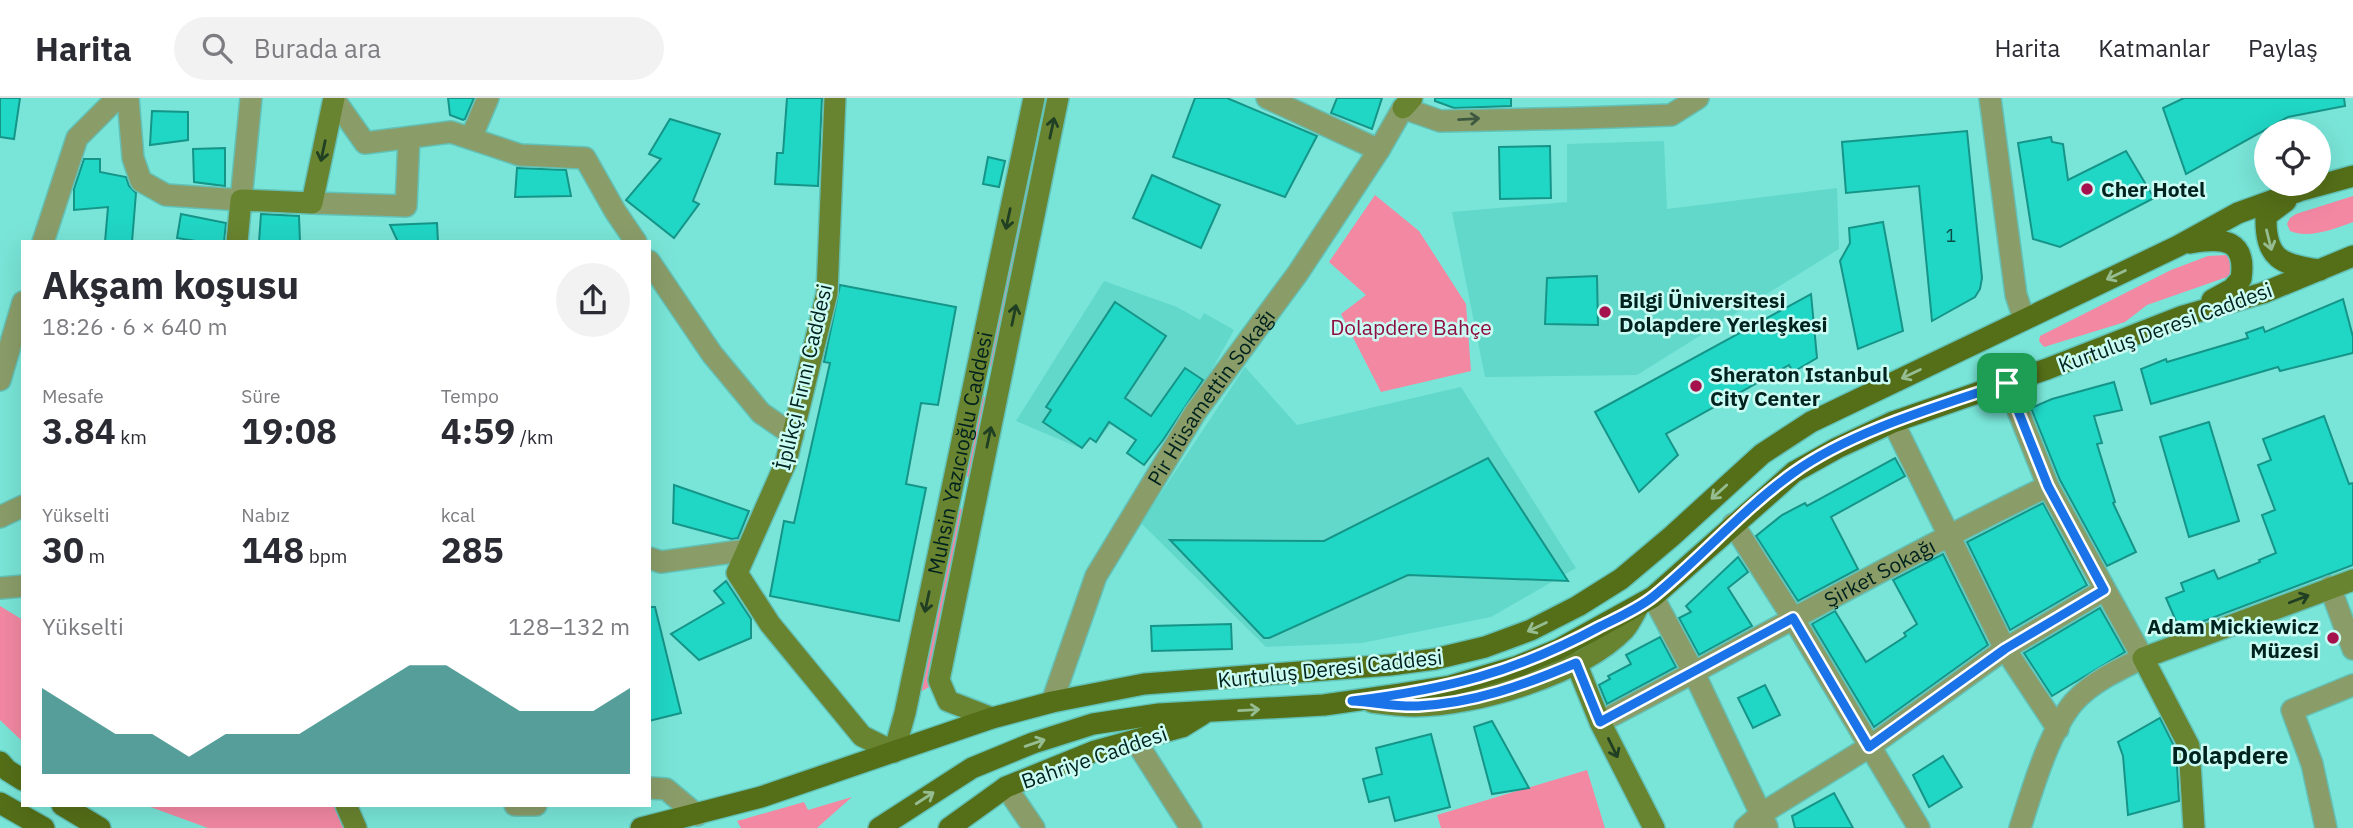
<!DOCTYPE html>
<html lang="tr">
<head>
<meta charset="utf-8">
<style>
	:root { --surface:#fff; --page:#f2f2f3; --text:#2b2b33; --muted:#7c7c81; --line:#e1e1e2; --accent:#0f766e }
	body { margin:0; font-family:"IBM Plex Sans",sans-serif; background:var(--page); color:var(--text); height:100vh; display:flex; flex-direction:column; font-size:26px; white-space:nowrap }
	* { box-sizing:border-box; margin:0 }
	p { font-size:23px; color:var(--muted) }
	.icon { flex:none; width:38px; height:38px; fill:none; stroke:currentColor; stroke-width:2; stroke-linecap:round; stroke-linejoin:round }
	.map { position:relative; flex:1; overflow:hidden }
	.panel { position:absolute; left:21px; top:142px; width:630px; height:567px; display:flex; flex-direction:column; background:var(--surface); border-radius:0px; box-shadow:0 7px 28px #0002 }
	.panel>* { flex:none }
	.buttons { position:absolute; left:2254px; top:21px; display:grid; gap:14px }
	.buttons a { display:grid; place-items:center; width:77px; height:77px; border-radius:50%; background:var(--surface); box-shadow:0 7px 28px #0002; font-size:35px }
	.pin { position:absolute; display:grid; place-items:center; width:60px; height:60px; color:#fff; margin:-30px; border-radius:14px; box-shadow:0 4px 10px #0006 }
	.round { display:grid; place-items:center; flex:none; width:74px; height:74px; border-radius:37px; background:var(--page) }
	.headline { display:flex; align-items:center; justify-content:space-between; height:119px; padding:0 21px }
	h1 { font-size:38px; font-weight:700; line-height:52px }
	.figures { display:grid; grid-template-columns:repeat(3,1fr); gap:10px; height:119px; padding:7px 21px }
	.figures div { display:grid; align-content:center }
	.figures b { font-size:35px; font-weight:700 }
	.figures small { font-size:19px; font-weight:400 }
	.figures p { font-size:19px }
	.chart { height:196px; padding:14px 21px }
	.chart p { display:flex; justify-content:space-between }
	.chart svg { width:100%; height:126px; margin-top:7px; fill:var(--accent); opacity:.7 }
	header { display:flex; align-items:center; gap:42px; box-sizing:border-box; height:98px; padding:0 35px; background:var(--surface); border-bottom:2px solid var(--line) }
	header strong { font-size:33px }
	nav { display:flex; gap:38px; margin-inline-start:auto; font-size:24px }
	.search { width:490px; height:63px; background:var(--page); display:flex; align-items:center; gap:18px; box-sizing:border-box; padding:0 24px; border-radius:38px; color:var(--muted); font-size:26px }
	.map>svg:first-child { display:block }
	.built { fill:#61d8ca }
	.green { fill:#f388a3 }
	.building { fill:#20d6c5; stroke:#159488; stroke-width:2 }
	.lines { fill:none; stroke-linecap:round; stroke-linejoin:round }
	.street-casing { stroke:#63c2b7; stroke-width:24 }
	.secondary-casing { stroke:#63c2b7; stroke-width:24 }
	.primary-casing { stroke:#63c2b7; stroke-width:24 }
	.street { stroke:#8a9d69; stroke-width:21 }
	.secondary { stroke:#698430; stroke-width:21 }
	.primary { stroke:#556f18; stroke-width:21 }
	.oneway { stroke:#3e5940 }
	.oneway2 { stroke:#203f23 }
	.oneway3 { stroke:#96bd91 }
	.route-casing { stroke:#fff; stroke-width:14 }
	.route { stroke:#1a73e8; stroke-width:9 }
	.poi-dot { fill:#a5114d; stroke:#cbfcf4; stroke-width:2.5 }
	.labels { text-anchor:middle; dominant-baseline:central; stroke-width:5; stroke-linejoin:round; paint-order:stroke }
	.number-label { font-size:18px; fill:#084f48 }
	.poi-label { font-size:21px; font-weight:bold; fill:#00221e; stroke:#cbfcf4; text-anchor:start }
	.park-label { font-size:21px; fill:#8d0f41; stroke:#cbfcf4 }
	.street-label { font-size:21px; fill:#00221e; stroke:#cbfcf4 }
	.quarter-label { font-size:24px; font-weight:bold; fill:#00221e; stroke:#cbfcf4 }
</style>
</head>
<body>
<header>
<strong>Harita</strong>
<div class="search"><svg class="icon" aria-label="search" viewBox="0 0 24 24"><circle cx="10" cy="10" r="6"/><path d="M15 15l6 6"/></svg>Burada ara</div>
<nav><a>Harita</a><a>Katmanlar</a><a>Paylaş</a></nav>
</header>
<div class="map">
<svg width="2353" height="730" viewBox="0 0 2353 730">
	<rect width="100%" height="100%" fill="#79e5d8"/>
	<g class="built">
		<polygon points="1664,43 1667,111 1837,90 1839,151 1637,277 1485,279 1452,114 1567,104 1567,46"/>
		<polygon points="1104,183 1177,209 1200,222 1204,215 1234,232 1205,284 1185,270 1151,318 1112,325 1096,344 1089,340 1082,351 1016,323"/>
		<polygon points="1245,269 1297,327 1461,289 1576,470 1491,519 1362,545 1266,549 1141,425"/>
	</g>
	<g class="green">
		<polygon points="1028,86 1032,91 996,265 990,269 986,264 1022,88"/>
		<polygon points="1375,97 1419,133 1466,206 1471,273 1381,294 1341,216 1366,197 1329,164"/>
		<path d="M2353 98V124C2335 131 2308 141 2290 133L2287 126 2290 120 2296 116Z"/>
		<polygon points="2226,157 2232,162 2230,178 2147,207 2125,224 2044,249 2039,243 2040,238 2171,172 2208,158"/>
		<polygon points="984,298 987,303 972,376 968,380 966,375 981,301"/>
		<polygon points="960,410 965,415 929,589 922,593 919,588 955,411"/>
		<polygon points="0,508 23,522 23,644 0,622"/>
		<polygon points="1587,672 1605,730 1441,730 1437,717"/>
		<polygon points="852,699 817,730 741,730 737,723 804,704 808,712"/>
		<polygon points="145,707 334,707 343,727 343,730 208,730"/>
	</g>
	<g class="building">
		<polygon points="0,0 20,0 14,41 0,39"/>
		<polygon points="448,0 474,0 465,21 463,22 450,17"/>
		<polygon points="787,0 822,0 818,88 775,86 777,55 783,55"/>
		<polygon points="1195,0 1227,0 1317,38 1285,99 1173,59"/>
		<polygon points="1337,0 1382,0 1372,31 1331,15"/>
		<polygon points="1435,0 1511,0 1511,8 1454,10 1435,3"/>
		<polygon points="2184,0 2344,0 2345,8 2288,19 2186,76 2163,10"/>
		<polygon points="152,13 188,14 188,42 150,47"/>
		<polygon points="670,21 720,36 693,103 699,106 674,140 626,102 661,61 649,56"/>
		<polygon points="1967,33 1982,180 1980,191 1975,199 1932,223 1919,88 1846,95 1842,44"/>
		<polygon points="2051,39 2052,44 2063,46 2068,82 2126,53 2154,100 2060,149 2033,141 2018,45"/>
		<polygon points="1550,48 1551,100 1500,101 1499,49"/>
		<polygon points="225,50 225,88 194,84 193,51"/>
		<polygon points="988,59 1005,63 999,89 983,86"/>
		<polygon points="84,61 100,61 100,74 126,79 129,88 136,95 132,144 105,144 108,109 74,112 74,91"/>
		<polygon points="517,70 566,72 571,98 515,99"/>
		<polygon points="1152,77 1220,107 1201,150 1133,120"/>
		<polygon points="181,116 226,125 224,144 202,144 177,140"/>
		<polygon points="261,116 299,118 300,144 259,144"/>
		<polygon points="1883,124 1903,233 1858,251 1840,163 1850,145 1849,130"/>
		<polygon points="437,125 438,144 398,144 390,127"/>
		<polygon points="1597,178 1598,227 1545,226 1547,180"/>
		<polygon points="840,187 956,209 938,307 921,305 906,386 926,390 899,523 770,498 784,423 794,425 830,265 824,264"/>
		<polygon points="1811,196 1817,260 1793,274 1789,267 1666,336 1678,357 1639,394 1595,314"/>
		<polygon points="2343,201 2353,239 2353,255 2280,273 2278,269 2151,306 2141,271 2166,261 2167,264 2248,240 2246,235 2263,229 2265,234"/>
		<polygon points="1115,204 1166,238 1125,300 1151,318 1185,270 1203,282 1163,342 1144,367 1127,355 1136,342 1109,324 1096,344 1090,340 1082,350 1043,324 1051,312 1046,309"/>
		<polygon points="2114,284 2122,312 2094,318 2102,345 2097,346 2115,404 2113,405 2136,454 2107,468 2060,382 2031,310 2052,301"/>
		<polygon points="2324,318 2349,386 2353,385 2353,467 2180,532 2166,500 2184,493 2181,485 2214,472 2218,481 2260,464 2259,462 2276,455 2262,417 2275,412 2258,367 2271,362 2263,341"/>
		<polygon points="2209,324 2239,423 2189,439 2160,339"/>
		<polygon points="1488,360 1568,483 1408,477 1269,540 1264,540 1170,442 1324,443"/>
		<polygon points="1895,360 1905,378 1831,419 1858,471 1798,503 1756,438 1782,417 1805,405 1807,408"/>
		<polygon points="674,387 749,413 738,440 732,441 673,425"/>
		<polygon points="2043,405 2087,487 2010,532 1967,444"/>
		<polygon points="1943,456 1988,547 1874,629 1812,526 1835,513 1866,564 1906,538 1904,535 1917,526 1893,482"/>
		<polygon points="1738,459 1748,474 1728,490 1752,528 1699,557 1679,520 1691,514 1686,508"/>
		<polygon points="726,483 751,521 751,540 699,562 671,536 724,505 714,493"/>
		<polygon points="649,509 655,509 681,615 649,623"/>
		<polygon points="2100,510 2125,554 2052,598 2024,555"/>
		<polygon points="1231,526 1232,551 1152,553 1151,528"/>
		<polygon points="1660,539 1676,569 1607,606 1599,587 1610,581 1608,578 1631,566 1626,557"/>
		<polygon points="1765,587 1780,617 1753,630 1738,600"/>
		<polygon points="2160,620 2176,652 2179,703 2128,717 2123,658 2118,644"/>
		<polygon points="1492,623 1529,690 1492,696 1474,629"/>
		<polygon points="1431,636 1450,709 1395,723 1389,699 1369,704 1363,681 1382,676 1376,650"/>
		<polygon points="1943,658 1962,689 1929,709 1913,677"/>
		<polygon points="1834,695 1853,730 1795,730 1792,718"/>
	</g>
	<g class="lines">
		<g class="street-casing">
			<g id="street">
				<polyline points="128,0 133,60 141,83 166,97 241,102 251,0"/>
				<polyline points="1267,0 1379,52"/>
				<polyline points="1990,0 2016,197 2024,221"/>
				<polyline points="334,1 365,45 451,34 520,57 585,60 615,113 636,144"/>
				<polyline points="1403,10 1440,23 1582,20 1671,17 1698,0"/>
				<polyline points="471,40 488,0"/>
				<polyline points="312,105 406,108 409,40"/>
				<polyline points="43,144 77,40 117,0"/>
				<polyline points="649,163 712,256 761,315 793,337"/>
				<polyline points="0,282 23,204"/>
				<path d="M2007 285 2048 388 2143 560C2120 571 2092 584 2074 604 2049 633 2032 693 2020 730"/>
				<polyline points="1893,324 2005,551 2058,631"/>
				<polyline points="0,419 23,408"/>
				<polyline points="1733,426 1793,520 1919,730"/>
				<polyline points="649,460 661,464 747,452"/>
				<polyline points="2330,489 2353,551"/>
				<polyline points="0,490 23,488"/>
				<polyline points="1653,499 1694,575 1767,729"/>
				<path id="s1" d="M1052 604 1096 478 1195 315 1298 175 1379 52 1403 10"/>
				<path id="s2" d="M1600 624C1750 546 1896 462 2048 388"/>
				<polyline points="1135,642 1191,730"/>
				<polyline points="1006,689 1034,730"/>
				<polyline points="649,690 666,691 697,717"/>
				<polyline points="515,707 536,707"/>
				<polyline points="1745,730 1761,716 1869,649 2005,551 2104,492"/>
				<polyline points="2326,730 2312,666 2292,612 2353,587"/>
			</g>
		</g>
		<g class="secondary-casing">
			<g id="secondary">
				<path id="s3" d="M835 0 827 195 786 364 737 475 770 526 862 638 894 654 905 615 1034 0"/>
				<polyline points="1403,10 1412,0"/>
				<polyline points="237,144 241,102 312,105 334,0"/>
				<polyline points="1576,565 1600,624 1654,730"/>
				<path d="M1372 604C1386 606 1401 608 1415 608 1476 608 1581 576 1624 532 1630 525 1634 516 1638 509"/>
				<polyline points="992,620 948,603 939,582 1058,0"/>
				<polyline points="346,707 356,730"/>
				<polyline points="2194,730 2189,648 2143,560 2353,482"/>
			</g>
		</g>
		<g class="primary-casing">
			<g id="primary">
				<path d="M2286 103 2266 118C2265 161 2281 167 2320 172"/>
				<path d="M2190 145C2223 139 2247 141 2241 181L2232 191 2212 202"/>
				<polyline points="0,664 7,672 23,682"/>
				<polyline points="0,705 44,730"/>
				<polyline points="62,707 100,730"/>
				<polyline points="641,730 761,699 992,620 1052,604 1144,586 1390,567 1435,561 1485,549 1531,532 1578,508 1621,481 1672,438 1762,356 1811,324 2178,148 2238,115 2299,93 2353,78"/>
				<polyline points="879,730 972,670 1033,645 1093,626 1159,616 1324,607 1401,596 1450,588 1518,568 1559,551 1653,499 1794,374 1837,350 1893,324 2047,271 2183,218 2263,195 2353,158"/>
				<polyline points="949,730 1006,689 1095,653 1182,629 1203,616"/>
			</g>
		</g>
		<use href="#street" class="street"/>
		<use href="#secondary" class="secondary"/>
		<use href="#primary" class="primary"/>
	</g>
	<defs><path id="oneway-shaft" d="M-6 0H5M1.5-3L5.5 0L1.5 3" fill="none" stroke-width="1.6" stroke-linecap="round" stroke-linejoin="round" transform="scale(1.75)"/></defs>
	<use class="oneway" href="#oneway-shaft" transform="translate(1469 21) rotate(-3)"/>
	<g class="oneway2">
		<use href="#oneway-shaft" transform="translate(1052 30) rotate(-78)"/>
		<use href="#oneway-shaft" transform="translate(323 53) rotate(102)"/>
		<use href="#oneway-shaft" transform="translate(1008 121) rotate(102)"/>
		<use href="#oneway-shaft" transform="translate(1014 217) rotate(-78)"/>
		<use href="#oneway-shaft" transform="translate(989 339) rotate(-78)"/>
		<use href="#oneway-shaft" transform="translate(2299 501) rotate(-21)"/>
		<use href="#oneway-shaft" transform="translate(927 504) rotate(102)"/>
		<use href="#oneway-shaft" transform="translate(1613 650) rotate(64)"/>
	</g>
	<g class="oneway3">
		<use href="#oneway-shaft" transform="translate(2269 142) rotate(76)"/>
		<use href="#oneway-shaft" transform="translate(2116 177) rotate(154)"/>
		<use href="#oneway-shaft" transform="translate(1911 276) rotate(154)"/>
		<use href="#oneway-shaft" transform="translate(1719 394) rotate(138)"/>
		<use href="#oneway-shaft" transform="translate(1537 529) rotate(154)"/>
		<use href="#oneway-shaft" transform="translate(1249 612) rotate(-3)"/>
		<use href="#oneway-shaft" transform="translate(1035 645) rotate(-19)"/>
		<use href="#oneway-shaft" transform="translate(925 700) rotate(-33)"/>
	</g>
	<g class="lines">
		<g class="route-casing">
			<path id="route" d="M2007 285 2048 388 2104 492 2005 551 1869 649 1793 520 1600 624 1576 565C1525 587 1474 605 1418 608 1396 609 1374 604 1352 603 1447 591 1514 575 1599 529 1617 520 1638 511 1654 498 1702 459 1743 411 1793 375 1851 333 1939 308 2007 285Z"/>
		</g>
		<use href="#route" class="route"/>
	</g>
	<g class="poi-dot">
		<circle cx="2087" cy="91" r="7"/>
		<circle cx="1605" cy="214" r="7"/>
		<circle cx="1696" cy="288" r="7"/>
		<circle cx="2333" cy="540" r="7"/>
	</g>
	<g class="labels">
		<g class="number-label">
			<text x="1951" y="137">1</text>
		</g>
		<g class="poi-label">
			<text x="2101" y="91">Cher Hotel</text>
			<text x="1619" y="202">Bilgi Üniversitesi<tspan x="1619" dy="24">Dolapdere Yerleşkesi</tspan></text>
			<text x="1710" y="276">Sheraton Istanbul<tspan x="1710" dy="24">City Center</tspan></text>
			<text x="2319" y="528" text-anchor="end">Adam Mickiewicz<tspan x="2319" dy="24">Müzesi</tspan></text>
		</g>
		<g class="park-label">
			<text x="1411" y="229">Dolapdere Bahçe</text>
		</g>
		<g class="street-label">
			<text transform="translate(2165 229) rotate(-20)">Kurtuluş Deresi Caddesi</text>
			<text transform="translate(803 279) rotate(-77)">İplikçi Fırını Caddesi</text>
			<text stroke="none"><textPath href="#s1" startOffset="346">Pir Hüsamettin Sokağı</textPath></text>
			<text stroke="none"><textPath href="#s3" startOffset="1038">Muhsin Yazıcıoğlu Caddesi</textPath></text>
			<text stroke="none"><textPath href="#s2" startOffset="317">Şirket Sokağı</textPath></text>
			<text transform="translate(1330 570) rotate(-6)">Kurtuluş Deresi Caddesi</text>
			<text transform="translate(1094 659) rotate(-19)">Bahriye Caddesi</text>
		</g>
		<g class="quarter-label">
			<text x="2230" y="657">Dolapdere</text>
		</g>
	</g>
</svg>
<div class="buttons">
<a><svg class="icon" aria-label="locate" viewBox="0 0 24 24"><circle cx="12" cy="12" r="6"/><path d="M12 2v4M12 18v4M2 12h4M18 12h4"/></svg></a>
</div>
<div class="pin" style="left:2007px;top:285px;background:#1e9e55"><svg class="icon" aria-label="arrive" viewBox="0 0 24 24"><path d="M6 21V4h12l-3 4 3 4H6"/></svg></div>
<section class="panel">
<div class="headline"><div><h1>Akşam koşusu</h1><p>18:26 · 6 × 640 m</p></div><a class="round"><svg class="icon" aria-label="share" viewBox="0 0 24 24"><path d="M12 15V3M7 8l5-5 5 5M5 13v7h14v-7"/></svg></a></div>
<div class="figures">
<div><p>Mesafe</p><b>3.84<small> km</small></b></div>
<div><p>Süre</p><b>19:08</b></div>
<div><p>Tempo</p><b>4:59<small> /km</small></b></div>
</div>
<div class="figures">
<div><p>Yükselti</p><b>30<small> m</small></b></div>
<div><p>Nabız</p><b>148<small> bpm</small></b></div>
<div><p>kcal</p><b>285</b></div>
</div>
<div class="chart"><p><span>Yükselti</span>128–132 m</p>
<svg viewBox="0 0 160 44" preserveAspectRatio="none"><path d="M0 44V14L10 22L20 30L30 30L40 38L50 30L60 30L70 30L80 22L90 14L100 6L110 6L120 14L130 22L140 22L150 22L160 14V44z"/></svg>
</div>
</section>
</div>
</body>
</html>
